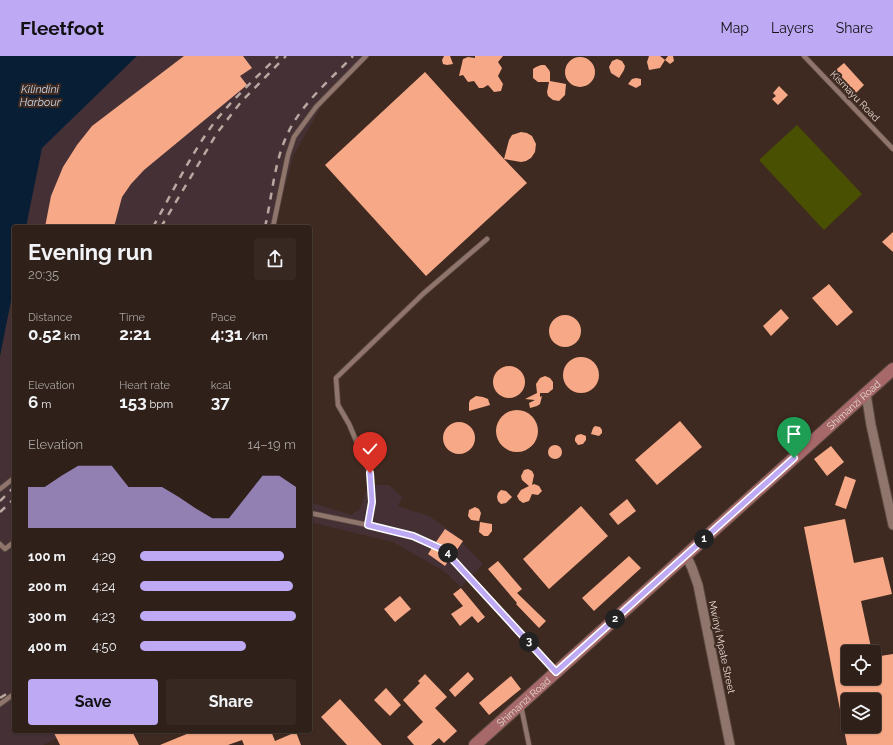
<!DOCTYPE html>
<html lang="en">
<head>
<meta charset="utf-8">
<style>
	:root { --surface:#2f2019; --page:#372822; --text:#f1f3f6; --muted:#a7a3a2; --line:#4a3e38; --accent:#bea9f5 }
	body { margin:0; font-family:Raleway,sans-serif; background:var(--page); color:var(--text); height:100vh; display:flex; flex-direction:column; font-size:15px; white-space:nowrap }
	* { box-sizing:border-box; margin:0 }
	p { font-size:13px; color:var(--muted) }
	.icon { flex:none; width:22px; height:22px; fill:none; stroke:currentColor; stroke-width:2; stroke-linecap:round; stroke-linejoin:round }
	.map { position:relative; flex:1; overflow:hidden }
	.drawer { position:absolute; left:12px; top:169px; width:300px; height:508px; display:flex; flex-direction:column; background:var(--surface); border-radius:4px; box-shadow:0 1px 3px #0004,0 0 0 1px var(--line) }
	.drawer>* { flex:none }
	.buttons { position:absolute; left:841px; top:589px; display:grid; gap:8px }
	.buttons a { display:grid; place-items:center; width:40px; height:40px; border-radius:4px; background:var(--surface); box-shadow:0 1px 3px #0004,0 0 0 1px var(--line); font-size:20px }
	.pin { position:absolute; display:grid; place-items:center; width:34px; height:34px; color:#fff; margin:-41px -17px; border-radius:50% 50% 50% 0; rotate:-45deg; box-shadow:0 0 4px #0007 }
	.pin .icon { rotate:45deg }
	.km { position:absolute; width:20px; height:20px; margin:-10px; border-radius:50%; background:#222; color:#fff; font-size:11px; line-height:20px; text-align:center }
	.round { display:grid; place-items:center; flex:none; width:42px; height:42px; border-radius:4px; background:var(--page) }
	.head { display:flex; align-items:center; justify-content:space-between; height:68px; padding:0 16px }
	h1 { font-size:22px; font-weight:700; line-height:30px }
	.stats { display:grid; grid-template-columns:repeat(3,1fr); gap:6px; height:68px; padding:4px 16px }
	.stats div { display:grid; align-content:center }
	.stats b { font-size:17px; font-weight:700 }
	.stats small { font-size:11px; font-weight:400 }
	.stats p { font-size:11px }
	.chart { height:112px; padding:8px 16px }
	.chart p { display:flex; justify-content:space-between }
	.chart svg { width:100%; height:72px; margin-top:4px; fill:var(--accent); opacity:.7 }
	.cta { display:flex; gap:8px; margin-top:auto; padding:8px 16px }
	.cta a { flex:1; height:46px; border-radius:4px; background:var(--accent); color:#111; font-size:16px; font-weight:700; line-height:46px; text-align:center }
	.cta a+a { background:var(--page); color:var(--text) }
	ul { padding:0 16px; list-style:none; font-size:13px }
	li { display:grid; grid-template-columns:64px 48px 1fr; align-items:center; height:30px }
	li i { height:10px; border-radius:5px; background:var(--accent) }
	header { display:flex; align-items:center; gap:24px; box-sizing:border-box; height:56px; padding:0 20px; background:var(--accent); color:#111 }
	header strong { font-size:19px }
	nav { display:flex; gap:22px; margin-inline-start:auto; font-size:14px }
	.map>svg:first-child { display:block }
	.industrial { fill:#453135 }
	.green { fill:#4a5002 }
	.water { fill:#081e35 }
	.building { fill:#f7a987; fill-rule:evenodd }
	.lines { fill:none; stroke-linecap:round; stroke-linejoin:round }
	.service-casing { stroke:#5a4941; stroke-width:6 }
	.minor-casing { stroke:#5a4941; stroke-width:11 }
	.secondary-casing { stroke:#5a4941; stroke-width:14 }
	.service { stroke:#8f756b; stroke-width:4.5 }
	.minor { stroke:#8f756b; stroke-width:9 }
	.secondary { stroke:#a66869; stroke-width:12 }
	.rail { stroke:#b8a8a1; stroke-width:2.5; stroke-dasharray:7 7; stroke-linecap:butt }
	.route-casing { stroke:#fff; stroke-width:8 }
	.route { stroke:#bea9f5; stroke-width:5 }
	.labels { text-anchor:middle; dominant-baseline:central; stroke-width:4; stroke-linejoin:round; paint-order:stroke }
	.street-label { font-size:10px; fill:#e4d6d0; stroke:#3f2a21 }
	.water-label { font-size:11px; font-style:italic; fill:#c7d8eb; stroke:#3f2a21 }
</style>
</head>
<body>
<header>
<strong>Fleetfoot</strong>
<nav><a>Map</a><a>Layers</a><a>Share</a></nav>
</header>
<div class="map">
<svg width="893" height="689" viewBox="0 0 893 689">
	<rect width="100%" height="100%" fill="#3f2a21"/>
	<g class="industrial">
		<polygon points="131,0 367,0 324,46 293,100 275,171 19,171 37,89"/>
		<polygon points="14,196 14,675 72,675 43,689 0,689 0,263"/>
		<polygon points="368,429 389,429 402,441 398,450 429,460 452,476 483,508 461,531 444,515 393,486 310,466 310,446 351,459 360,453"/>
	</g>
	<polygon class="green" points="797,69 862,138 824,174 759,104"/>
	<polygon class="water" points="0,0 137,0 42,92 26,171 14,171 14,230 0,300"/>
	<g class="building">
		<polygon points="184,0 243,0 252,12 240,20 247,29 144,114 131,128 122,141 114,171 45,171 51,140 63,111 77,89 92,70"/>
		<polygon points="444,0 450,0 453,8 447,9 443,8 442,4"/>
		<polygon points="475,0 503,0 498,6 502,12 498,20 503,28 501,35 494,36 488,29 483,32 479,32 474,25 468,26 463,19 459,20 463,3 468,1 475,2"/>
		<polygon points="649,0 660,0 665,4 668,0 673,0 674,5 670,8 665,4 660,12 649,14 647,6"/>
		<circle cx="580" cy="16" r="15"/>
		<polygon points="617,3 622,5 625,10 624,14 619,22 611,17 609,11 612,5"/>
		<polygon points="844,7 864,29 856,37 843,25 838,28 831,18"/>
		<polygon points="541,9 545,9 549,14 550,16 550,25 566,28 565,39 559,45 553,44 548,40 547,36 549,26 538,26 533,22 533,13 536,11"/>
		<polygon points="425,16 504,103 509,84 512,79 521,76 527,77 532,80 536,88 535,96 531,102 526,105 521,106 504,103 527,127 426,220 325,109"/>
		<polygon points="636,22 641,23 641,29 636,32 628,28 632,23"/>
		<polygon points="779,30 788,39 778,49 772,43 776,40 773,37"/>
		<polygon points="893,176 893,196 882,186"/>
		<polygon points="829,228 853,256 837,270 812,242"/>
		<polygon points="781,253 789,262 771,280 763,270"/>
		<circle cx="565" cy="275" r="16"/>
		<circle cx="581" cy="319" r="18"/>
		<circle cx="509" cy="326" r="16"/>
		<polygon points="545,320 550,322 553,326 553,333 548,337 540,337 540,341 542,340 540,348 537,350 530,352 529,347 535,344 525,343 537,337 536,328 540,322"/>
		<polygon points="476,340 483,341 488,343 490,349 469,355 469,347 470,344"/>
		<circle cx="517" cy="375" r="21"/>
		<polygon points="680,365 702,391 657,429 635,404"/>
		<circle cx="459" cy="382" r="16"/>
		<polygon points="595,370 600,371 602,374 602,377 599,380 591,378 593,372"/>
		<polygon points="581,378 586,380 586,384 583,388 578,389 575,385 575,382 577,379"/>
		<circle cx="555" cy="396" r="7"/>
		<polygon points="831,390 844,406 827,420 814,403"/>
		<polygon points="528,413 532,415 534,419 532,429 534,428 539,430 542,435 538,439 532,438 529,445 523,447 519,444 517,440 521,434 529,430 522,424 521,420 524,414"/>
		<polygon points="845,420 856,424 846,453 835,449"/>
		<polygon points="501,434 506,435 512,441 506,447 501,448 498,445 497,441 498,437"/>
		<polygon points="627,443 636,455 618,469 609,458"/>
		<polygon points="581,450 608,480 549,533 523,503"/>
		<polygon points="475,451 479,453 481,457 479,465 471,464 468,460 469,454"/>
		<path d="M845 463 854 507 883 501 892 538 861 545 872 596H848V622H874V601L893 598V689H847L804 471ZM848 644H874V670H848Z"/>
		<polygon points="480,466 492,468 492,475 488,480 484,480 479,476"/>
		<polygon points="445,473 463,485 454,498 447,491 436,486"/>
		<polygon points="432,492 443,497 449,504 445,510 428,498"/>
		<polygon points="629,500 641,512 594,555 582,542"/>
		<polygon points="498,505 522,533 517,537 546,565 539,572 516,548 517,547 488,513"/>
		<polygon points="461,532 485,561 478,567 472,560 460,570 451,558 463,550 453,538"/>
		<polygon points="400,540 411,553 395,566 384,553"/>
		<polygon points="468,616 474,623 455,641 449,634"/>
		<polygon points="425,618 447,641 435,652 457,675 444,687 439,682 431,689 414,689 407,681 423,666 403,644 420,627 418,625"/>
		<polygon points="511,620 521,633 489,659 479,647"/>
		<polygon points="386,632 401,649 390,660 374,644"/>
		<polygon points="340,643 382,689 347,689 321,661"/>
		<polygon points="53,675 132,675 139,689 60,689"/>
		<polygon points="194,675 271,675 275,685 296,676 301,689 244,689 242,684 228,689 160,689"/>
	</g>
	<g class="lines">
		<g class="service-casing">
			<g id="service">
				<polyline points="804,0 893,93"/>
				<polyline points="273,171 288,99 294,81 316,51 366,0"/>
				<polyline points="0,433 14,422"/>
				<polyline points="310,457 368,469 413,480 445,494 555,615"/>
				<polyline points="368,469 373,446 370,417 349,368 338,349 336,322 424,237 487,183"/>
				<polyline points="0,488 5,493 14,486"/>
				<polyline points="0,648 14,638"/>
				<polyline points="521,650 529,689"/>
			</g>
		</g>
		<g class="minor-casing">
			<g id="minor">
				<polyline points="866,338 871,369 893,469"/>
				<polyline points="686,499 692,512 698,529 730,689"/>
			</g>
		</g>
		<g class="secondary-casing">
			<g id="secondary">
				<path id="s1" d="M475 689 893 313"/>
			</g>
		</g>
		<use href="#service" class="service"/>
		<use href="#minor" class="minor"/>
		<use href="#secondary" class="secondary"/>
		<g class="rail">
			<path d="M153 171C172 137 189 102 211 71 230 45 255 23 278 0"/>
			<polyline points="161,171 217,77 241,46 286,0"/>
			<path d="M265 171C272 141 274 107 287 79 301 48 330 24 353 0"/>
			<polyline points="0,445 14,431"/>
			<polyline points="0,456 14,443"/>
			<polyline points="0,642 14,633"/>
		</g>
	</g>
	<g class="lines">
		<g class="route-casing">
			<polyline id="route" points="370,417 372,446 368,469 413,480 444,494 556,616 794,402"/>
		</g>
		<use href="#route" class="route"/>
	</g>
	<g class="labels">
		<g class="street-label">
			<text transform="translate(855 40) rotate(46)">Kismayu Road</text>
			<text stroke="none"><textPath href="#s1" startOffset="509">Shimanzi Road</textPath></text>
			<text transform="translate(722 591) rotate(78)">Mwinyi Mpate Street</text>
			<text stroke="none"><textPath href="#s1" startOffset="65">Shimanzi Road</textPath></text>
		</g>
		<g class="water-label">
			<text x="40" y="33">Kilindini<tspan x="40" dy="13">Harbour</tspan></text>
		</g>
	</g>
</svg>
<div class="buttons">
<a><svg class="icon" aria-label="locate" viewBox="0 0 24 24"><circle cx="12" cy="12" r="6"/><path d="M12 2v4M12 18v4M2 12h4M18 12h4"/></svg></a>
<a><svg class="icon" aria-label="layers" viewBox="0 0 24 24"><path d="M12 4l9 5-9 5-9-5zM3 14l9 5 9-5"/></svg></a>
</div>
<div class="pin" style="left:794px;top:402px;background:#1e9e55"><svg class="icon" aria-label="arrive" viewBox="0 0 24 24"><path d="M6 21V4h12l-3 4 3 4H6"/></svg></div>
<div class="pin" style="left:370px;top:417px;background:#d93025"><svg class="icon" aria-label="check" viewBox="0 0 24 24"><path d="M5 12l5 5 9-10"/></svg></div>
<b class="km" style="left:704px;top:483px">1</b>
<b class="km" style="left:615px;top:563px">2</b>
<b class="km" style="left:529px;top:586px">3</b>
<b class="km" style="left:448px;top:497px">4</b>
<section class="drawer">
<div class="head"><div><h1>Evening run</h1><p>20:35</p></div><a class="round"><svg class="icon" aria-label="share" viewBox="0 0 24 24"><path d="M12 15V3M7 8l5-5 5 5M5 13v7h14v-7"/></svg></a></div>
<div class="stats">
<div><p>Distance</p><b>0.52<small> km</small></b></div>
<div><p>Time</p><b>2:21</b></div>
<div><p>Pace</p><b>4:31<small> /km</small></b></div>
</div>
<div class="stats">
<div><p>Elevation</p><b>6<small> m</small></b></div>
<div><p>Heart rate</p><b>153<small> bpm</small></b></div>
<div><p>kcal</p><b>37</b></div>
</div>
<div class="chart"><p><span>Elevation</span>14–19 m</p>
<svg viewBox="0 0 160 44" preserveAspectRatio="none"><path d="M0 44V19L10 19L20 12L30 6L40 6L50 6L60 19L70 19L80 19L90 25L100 32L110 38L120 38L130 25L140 12L150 12L160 19V44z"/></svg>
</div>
<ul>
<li><b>100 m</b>4:29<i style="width:92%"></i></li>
<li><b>200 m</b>4:24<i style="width:98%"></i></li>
<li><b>300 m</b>4:23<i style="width:100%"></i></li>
<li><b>400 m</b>4:50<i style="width:68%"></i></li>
</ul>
<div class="cta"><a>Save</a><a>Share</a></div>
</section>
</div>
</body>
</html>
